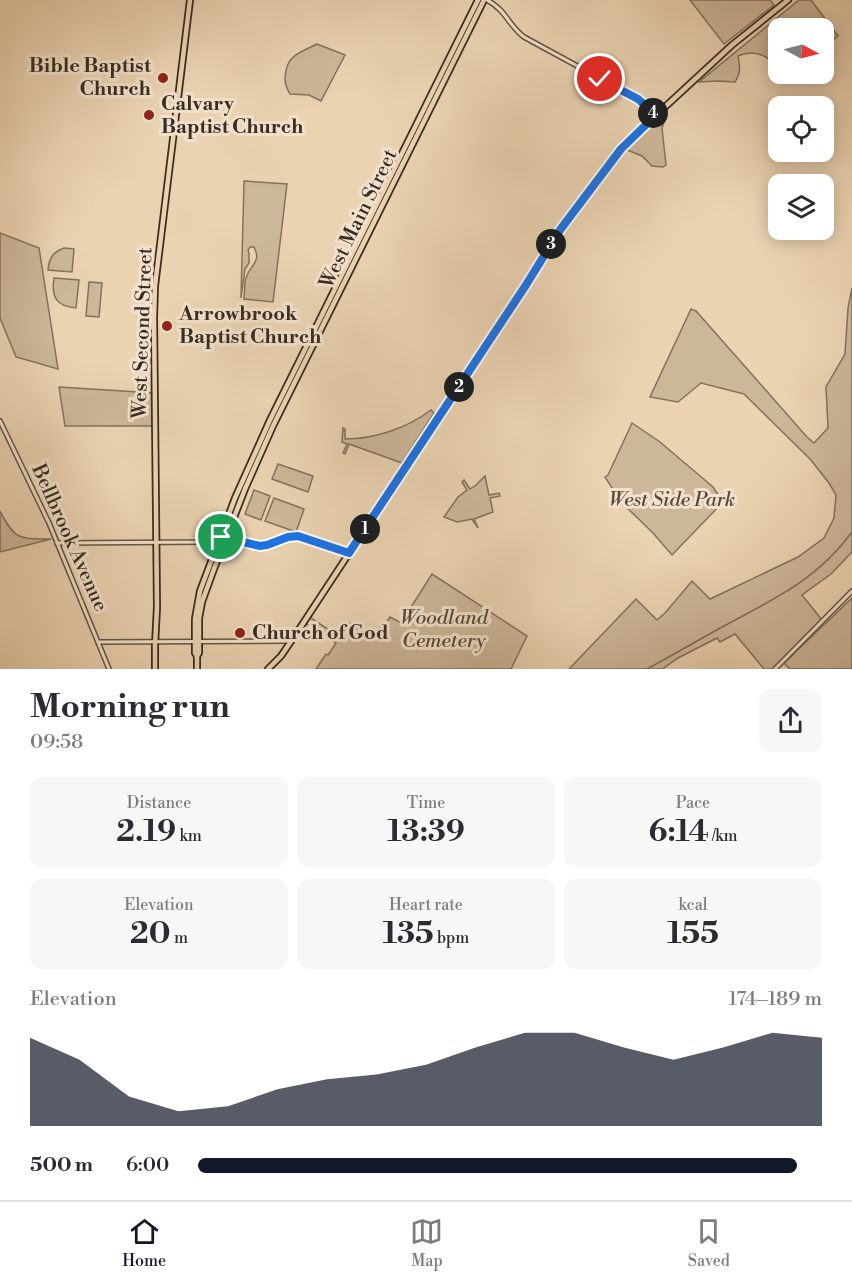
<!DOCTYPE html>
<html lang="en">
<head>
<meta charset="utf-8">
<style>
	:root { --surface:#fff; --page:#f7f7f7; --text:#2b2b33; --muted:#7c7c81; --line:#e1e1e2; --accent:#111827 }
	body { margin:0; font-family:"Libre Bodoni",serif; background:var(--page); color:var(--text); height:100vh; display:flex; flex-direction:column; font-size:22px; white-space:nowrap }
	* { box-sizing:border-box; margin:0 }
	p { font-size:20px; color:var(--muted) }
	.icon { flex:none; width:33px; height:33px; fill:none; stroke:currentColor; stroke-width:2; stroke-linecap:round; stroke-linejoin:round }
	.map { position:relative; height:669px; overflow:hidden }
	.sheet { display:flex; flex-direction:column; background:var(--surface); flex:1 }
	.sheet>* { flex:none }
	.needle { width:39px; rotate:97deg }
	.controls { position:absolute; left:768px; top:18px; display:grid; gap:12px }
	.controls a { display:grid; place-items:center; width:66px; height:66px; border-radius:12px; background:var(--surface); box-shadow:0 3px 15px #0003; font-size:30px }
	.pin { position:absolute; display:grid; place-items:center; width:51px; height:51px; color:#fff; margin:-26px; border:3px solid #fff; border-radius:50%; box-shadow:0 2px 6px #0007 }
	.km { position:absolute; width:30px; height:30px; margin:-15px; border-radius:50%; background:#222; color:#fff; font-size:16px; line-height:30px; text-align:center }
	.round { display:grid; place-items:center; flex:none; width:63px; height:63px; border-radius:12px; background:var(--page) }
	.overview { display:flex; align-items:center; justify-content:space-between; height:102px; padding:0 30px }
	h1 { font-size:33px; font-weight:700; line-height:45px }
	.figures { display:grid; grid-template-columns:repeat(3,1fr); gap:9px; height:102px; padding:6px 30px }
	.figures div { display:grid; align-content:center; border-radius:12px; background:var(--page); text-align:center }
	.figures b { font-size:30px; font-weight:700 }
	.figures small { font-size:16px; font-weight:400 }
	.figures p { font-size:16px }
	.chart { height:168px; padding:12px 30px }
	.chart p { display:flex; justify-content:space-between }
	.chart svg { width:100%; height:108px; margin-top:6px; fill:var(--accent); opacity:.7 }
	ul { padding:0 30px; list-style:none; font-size:20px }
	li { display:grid; grid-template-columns:96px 72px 1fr; align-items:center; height:45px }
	li i { height:15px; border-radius:8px; background:var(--accent) }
	.menu { display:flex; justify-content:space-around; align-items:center; height:84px; border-top:2px solid var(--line); background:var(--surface); font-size:16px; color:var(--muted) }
	.menu a { display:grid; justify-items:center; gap:3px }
	.menu .selected { color:var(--accent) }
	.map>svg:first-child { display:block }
	.green { fill:#cdb79a; stroke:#82725e; stroke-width:1.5 }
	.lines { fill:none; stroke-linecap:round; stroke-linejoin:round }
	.stream { stroke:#7f6e5b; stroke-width:1.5 }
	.minor-casing { stroke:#655647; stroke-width:6 }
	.major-casing { stroke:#382c23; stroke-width:8 }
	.minor { stroke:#f2e2cd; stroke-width:3 }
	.major { stroke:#ebd3b2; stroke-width:4.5 }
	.route-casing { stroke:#fff; stroke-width:12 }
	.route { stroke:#1a73e8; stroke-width:8 }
	.poi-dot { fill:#8f2418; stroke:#f2e2cd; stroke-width:2 }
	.labels { text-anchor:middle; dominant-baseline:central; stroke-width:6; stroke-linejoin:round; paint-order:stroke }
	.poi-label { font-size:20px; font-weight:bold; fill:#382c23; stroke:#f2e2cd; text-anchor:start }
	.street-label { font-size:20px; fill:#382c23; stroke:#f2e2cd }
	.park-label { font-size:20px; font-style:italic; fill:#56483b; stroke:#f2e2cd }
</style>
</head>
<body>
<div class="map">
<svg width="852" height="669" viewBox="0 0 852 669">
	<rect width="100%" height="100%" fill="#ebd3b2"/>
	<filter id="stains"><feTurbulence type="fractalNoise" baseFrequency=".00333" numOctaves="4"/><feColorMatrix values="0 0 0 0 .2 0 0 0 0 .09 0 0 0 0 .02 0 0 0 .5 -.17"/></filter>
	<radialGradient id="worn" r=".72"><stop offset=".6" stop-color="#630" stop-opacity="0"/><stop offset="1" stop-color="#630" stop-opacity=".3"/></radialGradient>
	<g class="green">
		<polygon points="690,0 770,0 774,5 724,44"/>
		<path d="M799 0H811L838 36 824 48V28H778V68C768 55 754 49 738 56 740 67 741 73 735 82L718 81 699 82Z"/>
		<path d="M317 44 345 55 321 101 309 95 290 94C285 85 284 81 286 71 288 55 303 51 317 44Z"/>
		<polygon points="662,115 664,115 665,120 662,128 666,165 663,167 652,166 642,156 627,150 627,148"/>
		<path d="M244 181 287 184 273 302 244 299C245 292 244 284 246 278 250 264 262 263 254 247H250L248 250 249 253V263L245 269 241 298Z"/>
		<polygon points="0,233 39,248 58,369 16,357 0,318"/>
		<path d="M64 248 74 249 72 272 48 270C49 258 53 252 64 248Z"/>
		<path d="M54 278 79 280 76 308C56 306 51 297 54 278Z"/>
		<polygon points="89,282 102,283 99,317 86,316"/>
		<polygon points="852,288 852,552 831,574 802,595 822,620 773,669 764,669 735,634 720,642 717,638 678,658 664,668 664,669 569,669 636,599 657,620 665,613 692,581 710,599 798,557 824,538 834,518 836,495 829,483 810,459 744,394 701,383 678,402 650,397 691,309 696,311 807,437 814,443 828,428 826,387 845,354 848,308"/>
		<polygon points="59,387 155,393 155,426 65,426"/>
		<path d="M431 410 434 413 402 463 349 444 345 454 343 453 347 444 342 442 343 428 345 429V439C375 439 407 428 431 410Z"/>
		<polygon points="632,423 660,442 713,487 723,502 672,555 653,533 621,502 605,477 608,475"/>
		<polygon points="278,464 313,476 308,492 272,479"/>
		<polygon points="485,476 489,495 499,493 500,496 490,498 493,512 474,519 478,528 472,519 457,522 444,517 458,497 467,490 462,482 464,480 470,489 476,485"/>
		<polygon points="254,490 270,496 261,520 245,514"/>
		<polygon points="274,498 304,509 296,532 265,521"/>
		<path d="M0 511C15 540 19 539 51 539L0 552Z"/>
		<polygon points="432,574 527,636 511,669 316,669 326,654 328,655 336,643 304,622 308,616 340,637 350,623 373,637 383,622 386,623 390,617 401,623"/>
		<polygon points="852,598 852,669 790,669 784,663"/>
	</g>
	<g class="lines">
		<path class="stream" d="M647 669C673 655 698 640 724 626 774 599 817 580 852 532"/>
		<g class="minor-casing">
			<g id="minor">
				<path d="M487 0C507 11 508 25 524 37L638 99 656 115"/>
				<polyline points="0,421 49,523 109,669"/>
				<polyline points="57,543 207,542 233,540 260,546 267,545 290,536 303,537 349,553"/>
				<polyline points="98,642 291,641"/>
				<polyline points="775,669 852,591"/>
			</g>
		</g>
		<g class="major-casing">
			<g id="major">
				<polyline points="197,656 199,653 199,618 202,602 214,569 245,489 273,426 484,0"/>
				<polyline points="155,669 155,645 157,607 154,317 155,286 190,0"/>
				<polyline points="197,669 197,656 195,653 195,619 200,591 235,498 270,420 478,0"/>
				<polyline points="268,669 281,656 296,634 509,310 547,249 614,158 628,141 679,94 732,45 788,0"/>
			</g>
		</g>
		<use href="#minor" class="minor"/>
		<use href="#major" class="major"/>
	</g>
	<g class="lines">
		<g class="route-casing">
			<polyline id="route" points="221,537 219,541 235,540 260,546 267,545 288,537 298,536 349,553 526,285 560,230 621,149 656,115 638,99 600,79"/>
		</g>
		<use href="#route" class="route"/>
	</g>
	<g class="poi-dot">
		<circle cx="163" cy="78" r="6"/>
		<circle cx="149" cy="115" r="6"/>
		<circle cx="167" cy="326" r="6"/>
		<circle cx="240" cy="633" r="6"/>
	</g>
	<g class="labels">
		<g class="poi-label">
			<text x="151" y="66" text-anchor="end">Bible Baptist<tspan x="151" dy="23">Church</tspan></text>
			<text x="161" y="104">Calvary<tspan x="161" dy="23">Baptist Church</tspan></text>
			<text x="179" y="314">Arrowbrook<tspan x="179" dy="23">Baptist Church</tspan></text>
			<text x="252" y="633">Church of God</text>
		</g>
		<g class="street-label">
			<text transform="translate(359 219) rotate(-64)">West Main Street</text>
			<text transform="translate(143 333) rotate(-88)">West Second Street</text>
			<text transform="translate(69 538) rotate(66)">Bellbrook Avenue</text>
		</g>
		<g class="park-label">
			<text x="672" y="500">West Side Park</text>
			<text x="444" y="618">Woodland<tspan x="444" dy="23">Cemetery</tspan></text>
		</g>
	</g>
	<rect width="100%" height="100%" filter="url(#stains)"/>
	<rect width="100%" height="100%" fill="url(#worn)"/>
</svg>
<div class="controls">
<a><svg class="needle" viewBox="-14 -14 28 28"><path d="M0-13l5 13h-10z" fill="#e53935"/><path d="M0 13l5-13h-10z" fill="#7c7c81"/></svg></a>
<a><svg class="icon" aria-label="locate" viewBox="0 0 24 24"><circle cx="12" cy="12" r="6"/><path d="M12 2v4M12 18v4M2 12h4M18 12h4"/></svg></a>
<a><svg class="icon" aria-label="layers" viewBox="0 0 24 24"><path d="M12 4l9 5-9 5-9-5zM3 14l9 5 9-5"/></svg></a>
</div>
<div class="pin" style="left:221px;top:537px;background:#1e9e55"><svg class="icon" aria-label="arrive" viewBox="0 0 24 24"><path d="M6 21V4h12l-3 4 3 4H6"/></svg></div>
<div class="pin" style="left:600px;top:79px;background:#d93025"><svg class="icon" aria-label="check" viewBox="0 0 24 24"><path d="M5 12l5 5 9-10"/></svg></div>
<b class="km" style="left:365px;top:529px">1</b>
<b class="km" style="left:459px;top:387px">2</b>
<b class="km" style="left:551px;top:244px">3</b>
<b class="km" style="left:653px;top:113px">4</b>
</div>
<section class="sheet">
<div class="overview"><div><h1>Morning run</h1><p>09:58</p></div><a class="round"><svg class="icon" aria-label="share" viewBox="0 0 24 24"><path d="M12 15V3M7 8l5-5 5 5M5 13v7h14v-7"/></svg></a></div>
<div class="figures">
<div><p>Distance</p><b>2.19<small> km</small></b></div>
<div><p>Time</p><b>13:39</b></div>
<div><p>Pace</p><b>6:14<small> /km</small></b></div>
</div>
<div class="figures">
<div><p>Elevation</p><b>20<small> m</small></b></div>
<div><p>Heart rate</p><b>135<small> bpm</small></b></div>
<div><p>kcal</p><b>155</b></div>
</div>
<div class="chart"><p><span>Elevation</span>174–189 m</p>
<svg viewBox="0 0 160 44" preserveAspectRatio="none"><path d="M0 44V8L10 17L20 32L30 38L40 36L50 29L60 25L70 23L80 19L90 12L100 6L110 6L120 12L130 17L140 12L150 6L160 8V44z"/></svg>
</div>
<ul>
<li><b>500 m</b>6:00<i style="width:96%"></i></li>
</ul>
</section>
<nav class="menu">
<a class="selected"><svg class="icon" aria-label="home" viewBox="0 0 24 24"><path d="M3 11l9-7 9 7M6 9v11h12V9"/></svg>Home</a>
<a><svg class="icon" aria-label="map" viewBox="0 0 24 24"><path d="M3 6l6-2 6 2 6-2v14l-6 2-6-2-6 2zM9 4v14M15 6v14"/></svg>Map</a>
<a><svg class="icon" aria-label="saved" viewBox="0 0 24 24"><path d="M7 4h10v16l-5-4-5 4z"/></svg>Saved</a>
</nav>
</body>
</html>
